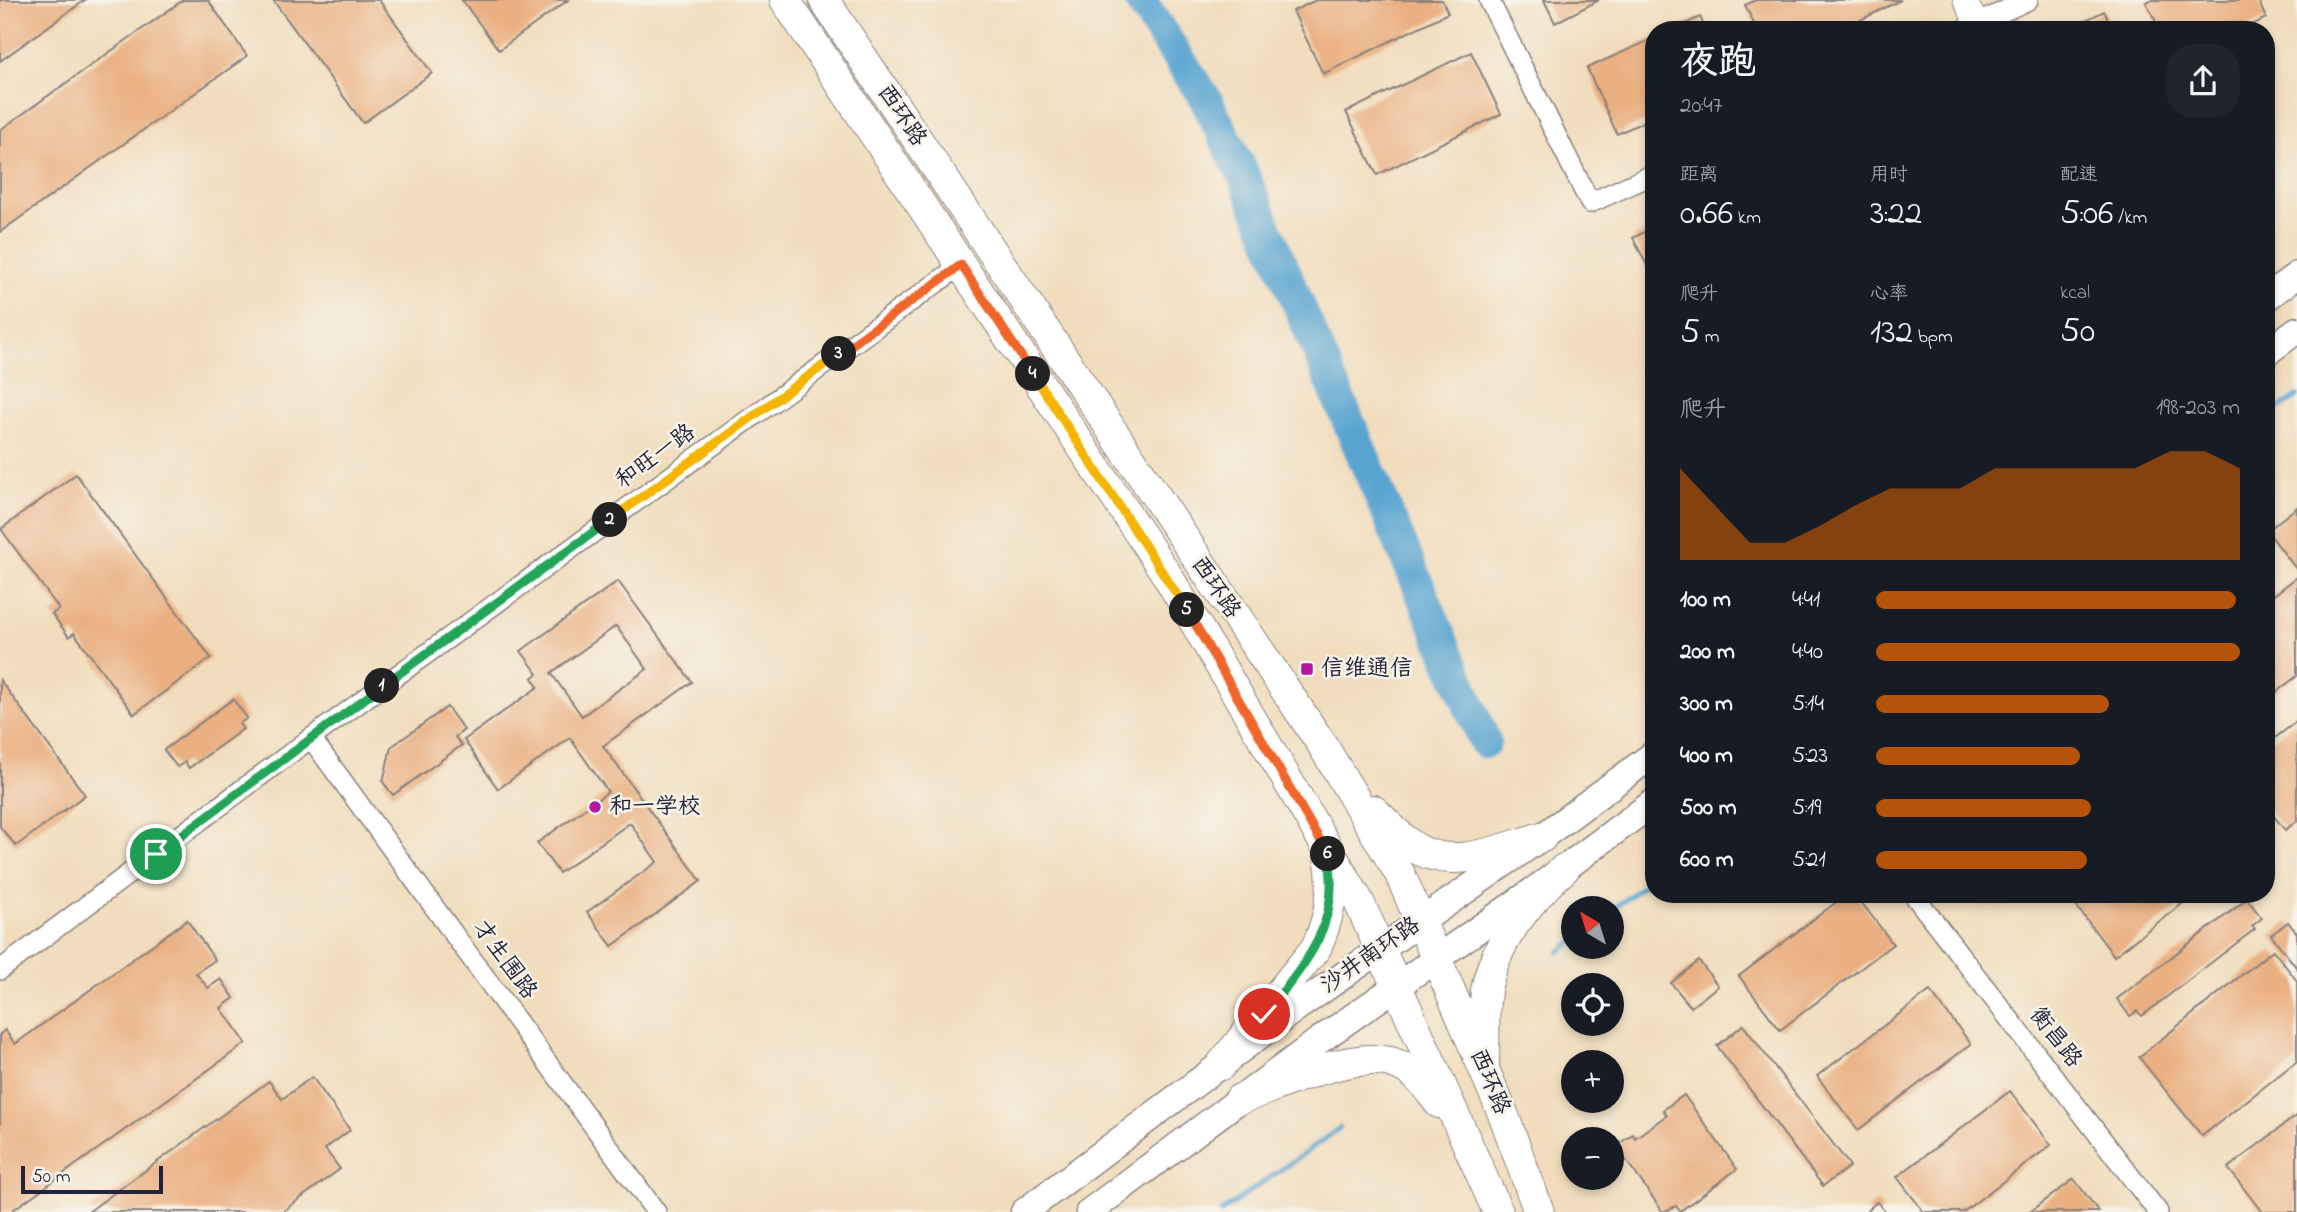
<!DOCTYPE html>
<html lang="zh">
<head>
<meta charset="utf-8">
<style>
	:root { --surface:#171b24; --page:#20242c; --text:#f1f3f6; --muted:#9ea1a6; --accent:#b45309 }
	body { margin:0; font-family:"Indie Flower","LXGW WenKai TC",sans-serif; background:var(--page); color:var(--text); height:100vh; display:flex; flex-direction:column; font-size:26px; white-space:nowrap }
	* { box-sizing:border-box; margin:0 }
	p { font-size:23px; color:var(--muted) }
	.icon { flex:none; width:38px; height:38px; fill:none; stroke:currentColor; stroke-width:2; stroke-linecap:round; stroke-linejoin:round }
	.map { position:relative; flex:1; overflow:hidden }
	.panel { position:absolute; left:1645px; top:21px; width:630px; height:882px; display:flex; flex-direction:column; background:var(--surface); border-radius:28px; box-shadow:0 4px 10px #0003 }
	.panel>* { flex:none }
	.needle { width:46px; rotate:322deg }
	.tools { position:absolute; left:1561px; top:896px; display:grid; gap:14px }
	.tools a { display:grid; place-items:center; width:63px; height:63px; border-radius:50%; background:var(--surface); box-shadow:0 4px 10px #0003; font-size:35px }
	.scale { position:absolute; left:21px; bottom:18px; width:142px; box-sizing:border-box; padding-left:7px; border:4px solid #22223b; border-top:0; font-size:19px; line-height:24px; white-space:nowrap; color:#22223b; -webkit-text-stroke:5px #f7f3e8; paint-order:stroke }
	.pin { position:absolute; display:grid; place-items:center; width:60px; height:60px; color:#fff; margin:-30px; border:4px solid #fff; border-radius:50%; box-shadow:0 2px 7px #0007 }
	.km { position:absolute; width:35px; height:35px; margin:-18px; border-radius:50%; background:#222; color:#fff; font-size:19px; line-height:35px; text-align:center }
	.round { display:grid; place-items:center; flex:none; width:74px; height:74px; border-radius:28px; background:var(--page) }
	.head { display:flex; align-items:center; justify-content:space-between; height:119px; padding:0 35px }
	h1 { font-size:38px; font-weight:600; line-height:52px }
	.stats { display:grid; grid-template-columns:repeat(3,1fr); gap:10px; height:119px; padding:7px 35px }
	.stats div { display:grid; align-content:center }
	.stats b { font-size:35px; font-weight:600 }
	.stats small { font-size:19px; font-weight:400 }
	.stats p { font-size:19px }
	.chart { height:196px; padding:14px 35px }
	.chart p { display:flex; justify-content:space-between }
	.chart svg { width:100%; height:126px; margin-top:7px; fill:var(--accent); opacity:.7 }
	ul { padding:0 35px; list-style:none; font-size:23px }
	li { display:grid; grid-template-columns:112px 84px 1fr; align-items:center; height:52px }
	li i { height:18px; border-radius:9px; background:var(--accent) }
	.map>svg:first-child { display:block }
	.lines { fill:none; stroke-linecap:round; stroke-linejoin:round }
	.stream { stroke:#59a4d1; stroke-width:5 }
	.river { stroke:#59a4d1; stroke-width:33 }
	.building { fill:#eab082; fill-rule:evenodd }
	.minor-casing { stroke:#8a807c; stroke-width:22 }
	.tertiary-casing { stroke:#8a807c; stroke-width:25 }
	.secondary-casing { stroke:#8a807c; stroke-width:29 }
	.primary-casing { stroke:#8a807c; stroke-width:32 }
	.minor { stroke:#fff; stroke-width:19 }
	.tertiary { stroke:#fff; stroke-width:23 }
	.secondary { stroke:#fff; stroke-width:26 }
	.primary { stroke:#fff; stroke-width:30 }
	.split-1-casing { stroke:#fff; stroke-width:14 }
	.split-2-casing { stroke:#fff; stroke-width:14 }
	.split-3-casing { stroke:#fff; stroke-width:14 }
	.split-4-casing { stroke:#fff; stroke-width:14 }
	.split-5-casing { stroke:#fff; stroke-width:14 }
	.split-6-casing { stroke:#fff; stroke-width:14 }
	.split-7-casing { stroke:#fff; stroke-width:14 }
	.split-1 { stroke:#22a559; stroke-width:9 }
	.split-2 { stroke:#22a559; stroke-width:9 }
	.split-3 { stroke:#f5b400; stroke-width:9 }
	.split-4 { stroke:#f0652b; stroke-width:9 }
	.split-5 { stroke:#f5b400; stroke-width:9 }
	.split-6 { stroke:#f0652b; stroke-width:9 }
	.split-7 { stroke:#22a559; stroke-width:9 }
	.poi-dot { fill:#b5179e; stroke:#f7f3e8; stroke-width:2.5 }
	.labels { text-anchor:middle; dominant-baseline:central; stroke-width:5; stroke-linejoin:round; paint-order:stroke }
	.street-label { font-size:23px; fill:#22223b; stroke:#f7f3e8 }
	.poi-label { font-size:23px; fill:#22223b; stroke:#f7f3e8; text-anchor:start }
</style>
</head>
<body>
<div class="map">
<svg width="2297" height="1212" viewBox="0 0 2297 1212">
	<rect width="100%" height="100%" fill="#f7f3e8"/>
	<filter id="ink" filterUnits="userSpaceOnUse"><feTurbulence type="fractalNoise" baseFrequency=".0143" numOctaves="2"/><feDisplacementMap in="SourceGraphic" scale="14" xChannelSelector="R" yChannelSelector="G"/><feConvolveMatrix kernelMatrix="1 2 1 2 8 2 1 2 1" color-interpolation-filters="sRGB"/></filter>
	<filter id="wash" filterUnits="userSpaceOnUse"><feTurbulence type="fractalNoise" baseFrequency=".00686" numOctaves="4" result="noise"/><feDisplacementMap in="SourceGraphic" scale="28" xChannelSelector="R" yChannelSelector="G"/><feGaussianBlur stdDeviation="1.57" result="paint"/><feColorMatrix in="noise" values="0 0 0 0 0 0 0 0 0 0 0 0 0 0 0 0 0 1.4 0 .05"/><feComposite in="paint" operator="in"/></filter>
	<g filter="url(#wash)">
		<rect width="100%" height="100%" fill="#f1ddbd"/>
		<g class="lines">
			<g class="stream">
				<polyline points="2266,417 2297,396"/>
				<polyline points="1612,910 1654,877"/>
				<polyline points="1559,952 1573,941"/>
				<polyline points="1221,1212 1340,1128"/>
			</g>
			<polyline class="river" points="1140,0 1205,98 1243,174 1485,742"/>
		</g>
		<g id="blocks">
			<g class="building">
				<polygon points="0,0 85,0 0,61"/>
				<polygon points="183,0 208,0 247,56 0,232 0,130"/>
				<polygon points="273,0 379,0 432,73 363,123"/>
				<polygon points="462,0 568,0 499,50"/>
				<polygon points="1316,0 1442,0 1448,13 1323,74 1293,11"/>
				<polygon points="1544,0 1599,0 1555,23"/>
				<polygon points="1756,0 1901,0 1840,30 1757,30 1745,5"/>
				<polygon points="2151,0 2258,0 2266,18 2242,30 2160,30 2146,2"/>
				<polygon points="2104,11 2113,30 2066,30"/>
				<polygon points="1700,17 1706,30 1672,30"/>
				<polygon points="1654,38 1654,117 1617,134 1587,68"/>
				<polygon points="1471,52 1501,114 1377,175 1346,112"/>
				<polygon points="1654,227 1654,273 1652,275 1633,238"/>
				<polygon points="76,474 211,658 134,714 74,633 69,637 52,614 59,609 1,529"/>
				<polygon points="2297,507 2297,570 2267,531"/>
				<polygon points="2297,577 2297,676 2266,700 2266,601"/>
				<path d="M618 581 692 682 603 746 701 881 612 946 587 912 657 862 630 823 559 873 537 843 608 792 570 738 498 789 464 740 538 687 532 678 538 674 521 651ZM616 626 647 669 582 716 551 673Z"/>
				<polygon points="0,680 85,795 16,846 0,827"/>
				<polygon points="233,699 247,718 239,724 243,729 189,768 185,762 177,767 164,750"/>
				<polygon points="447,707 464,730 455,737 462,745 393,795 383,782 391,747"/>
				<polygon points="2297,721 2297,821 2285,830 2266,806 2266,745"/>
				<polygon points="1847,894 1855,894 1893,944 1780,1030 1739,976"/>
				<polygon points="2067,894 2195,894 2114,956"/>
				<polygon points="2247,899 2262,918 2252,926 2255,929 2142,1016 2137,1011 2130,1016 2117,999"/>
				<polygon points="187,920 215,960 196,973 208,988 221,979 234,998 221,1008 246,1043 10,1212 0,1212 0,1034 5,1030 15,1044"/>
				<polygon points="2288,922 2297,933 2297,968 2271,935"/>
				<polygon points="2273,950 2297,981 2297,1061 2202,1136 2139,1057"/>
				<polygon points="1699,961 1718,986 1691,1007 1671,983"/>
				<polygon points="1930,991 1971,1044 1858,1130 1817,1076"/>
				<polygon points="1743,1025 1850,1166 1823,1186 1717,1046"/>
				<polygon points="312,1077 350,1130 325,1149 340,1169 282,1212 88,1212 269,1081 282,1099"/>
				<polygon points="2010,1091 2051,1145 1963,1212 1924,1212 1897,1177"/>
				<polygon points="1684,1095 1737,1169 1680,1211 1676,1206 1663,1212 1616,1146 1633,1134 1635,1138 1667,1115 1663,1110"/>
				<polygon points="2297,1115 2297,1212 2262,1212 2228,1168"/>
				<polygon points="2074,1179 2099,1212 2030,1212"/>
				<polygon points="1877,1202 1885,1212 1865,1212"/>
			</g>
		</g>
	</g>
	<g filter="url(#ink)">
		<use href="#blocks" fill-opacity="0" stroke="#8a807c" stroke-width="2"/>
		<g class="lines">
			<g class="minor-casing">
				<g id="minor">
					<polyline points="1489,0 1590,203 1654,174"/>
					<polyline points="1963,30 2028,0"/>
					<polyline points="311,738 656,1212"/>
					<polyline points="1913,894 2158,1212"/>
					<polyline points="0,970 311,738 961,265"/>
				</g>
			</g>
			<g class="tertiary-casing">
				<polyline id="tertiary" points="1965,0 1980,30"/>
			</g>
			<g class="secondary-casing">
				<g id="secondary">
					<polyline points="2266,298 2297,275"/>
					<polyline points="2266,353 2297,330"/>
					<polyline points="1024,1212 1295,1009 1542,837 1654,754"/>
					<polyline points="1089,1212 1317,1042 1564,869 1654,802"/>
				</g>
			</g>
			<g class="primary-casing">
				<g id="primary">
					<polyline points="785,0 1167,575 1359,902 1498,1212"/>
					<polyline points="824,0 1323,746 1400,874 1504,1116 1539,1212"/>
					<path d="M1373 810C1386 822 1399 837 1414 847 1453 872 1502 848 1542 837"/>
					<path d="M1484 1062C1485 1039 1483 1014 1486 991 1494 943 1529 900 1564 869"/>
					<path d="M1221 1065 1316 948C1329 919 1336 888 1329 857"/>
					<path d="M1240 1099C1282 1085 1360 1045 1401 1066 1418 1074 1428 1089 1439 1103"/>
				</g>
			</g>
			<use href="#minor" class="minor"/>
			<use href="#tertiary" class="tertiary"/>
			<use href="#secondary" class="secondary"/>
			<use href="#primary" class="primary"/>
		</g>
	</g>
	<g class="lines" filter="url(#ink)">
		<g class="split-1-casing">
			<polyline id="split-1" points="156,854 382,686"/>
		</g>
		<g class="split-2-casing">
			<polyline id="split-2" points="382,686 610,520"/>
		</g>
		<g class="split-3-casing">
			<polyline id="split-3" points="610,520 839,354"/>
		</g>
		<g class="split-4-casing">
			<polyline id="split-4" points="839,354 961,265 1033,374"/>
		</g>
		<g class="split-5-casing">
			<polyline id="split-5" points="1033,374 1187,610"/>
		</g>
		<g class="split-6-casing">
			<polyline id="split-6" points="1187,610 1328,854"/>
		</g>
		<g class="split-7-casing">
			<path id="split-7" d="M1264 1014C1305 966 1343 922 1328 854"/>
		</g>
		<use href="#split-1" class="split-1"/>
		<use href="#split-2" class="split-2"/>
		<use href="#split-3" class="split-3"/>
		<use href="#split-4" class="split-4"/>
		<use href="#split-5" class="split-5"/>
		<use href="#split-6" class="split-6"/>
		<use href="#split-7" class="split-7"/>
	</g>
	<g class="poi-dot">
		<rect x="1300" y="662" width="14" height="14" rx="3.5"/>
		<circle cx="595" cy="807" r="7"/>
	</g>
	<g class="labels">
		<g class="street-label">
			<text transform="translate(901 116) rotate(56)">西环路</text>
			<text transform="translate(656 457) rotate(-36)">和旺一路</text>
			<text transform="translate(1215 588) rotate(56)">西环路</text>
			<text transform="translate(1371 956) rotate(-35)">沙井南环路</text>
			<text transform="translate(504 960) rotate(54)">才生围路</text>
			<text transform="translate(2055 1038) rotate(52)">衡昌路</text>
			<text transform="translate(1489 1082) rotate(67)">西环路</text>
		</g>
		<g class="poi-label">
			<text x="1321" y="669">信维通信</text>
			<text x="609" y="807">和一学校</text>
		</g>
	</g>
</svg>
<div class="tools">
<a><svg class="needle" viewBox="-14 -14 28 28"><path d="M0-13l5 13h-10z" fill="#e53935"/><path d="M0 13l5-13h-10z" fill="#9ea1a6"/></svg></a>
<a><svg class="icon" aria-label="locate" viewBox="0 0 24 24"><circle cx="12" cy="12" r="6"/><path d="M12 2v4M12 18v4M2 12h4M18 12h4"/></svg></a>
<a>+</a>
<a>−</a>
</div>
<div class="scale">50 m</div>
<div class="pin" style="left:156px;top:854px;background:#1e9e55"><svg class="icon" aria-label="arrive" viewBox="0 0 24 24"><path d="M6 21V4h12l-3 4 3 4H6"/></svg></div>
<div class="pin" style="left:1264px;top:1014px;background:#d93025"><svg class="icon" aria-label="check" viewBox="0 0 24 24"><path d="M5 12l5 5 9-10"/></svg></div>
<b class="km" style="left:382px;top:686px">1</b>
<b class="km" style="left:610px;top:520px">2</b>
<b class="km" style="left:839px;top:354px">3</b>
<b class="km" style="left:1033px;top:374px">4</b>
<b class="km" style="left:1187px;top:610px">5</b>
<b class="km" style="left:1328px;top:854px">6</b>
<section class="panel">
<div class="head"><div><h1>夜跑</h1><p>20:47</p></div><a class="round"><svg class="icon" aria-label="share" viewBox="0 0 24 24"><path d="M12 15V3M7 8l5-5 5 5M5 13v7h14v-7"/></svg></a></div>
<div class="stats">
<div><p>距离</p><b>0.66<small> km</small></b></div>
<div><p>用时</p><b>3:22</b></div>
<div><p>配速</p><b>5:06<small> /km</small></b></div>
</div>
<div class="stats">
<div><p>爬升</p><b>5<small> m</small></b></div>
<div><p>心率</p><b>132<small> bpm</small></b></div>
<div><p>kcal</p><b>50</b></div>
</div>
<div class="chart"><p><span>爬升</span>198–203 m</p>
<svg viewBox="0 0 160 44" preserveAspectRatio="none"><path d="M0 44V12L10 25L20 38L30 38L40 32L50 25L60 19L70 19L80 19L90 12L100 12L110 12L120 12L130 12L140 6L150 6L160 12V44z"/></svg>
</div>
<ul>
<li><b>100 m</b>4:41<i style="width:99%"></i></li>
<li><b>200 m</b>4:40<i style="width:100%"></i></li>
<li><b>300 m</b>5:14<i style="width:64%"></i></li>
<li><b>400 m</b>5:23<i style="width:56%"></i></li>
<li><b>500 m</b>5:19<i style="width:59%"></i></li>
<li><b>600 m</b>5:21<i style="width:58%"></i></li>
</ul>
</section>
</div>
</body>
</html>
